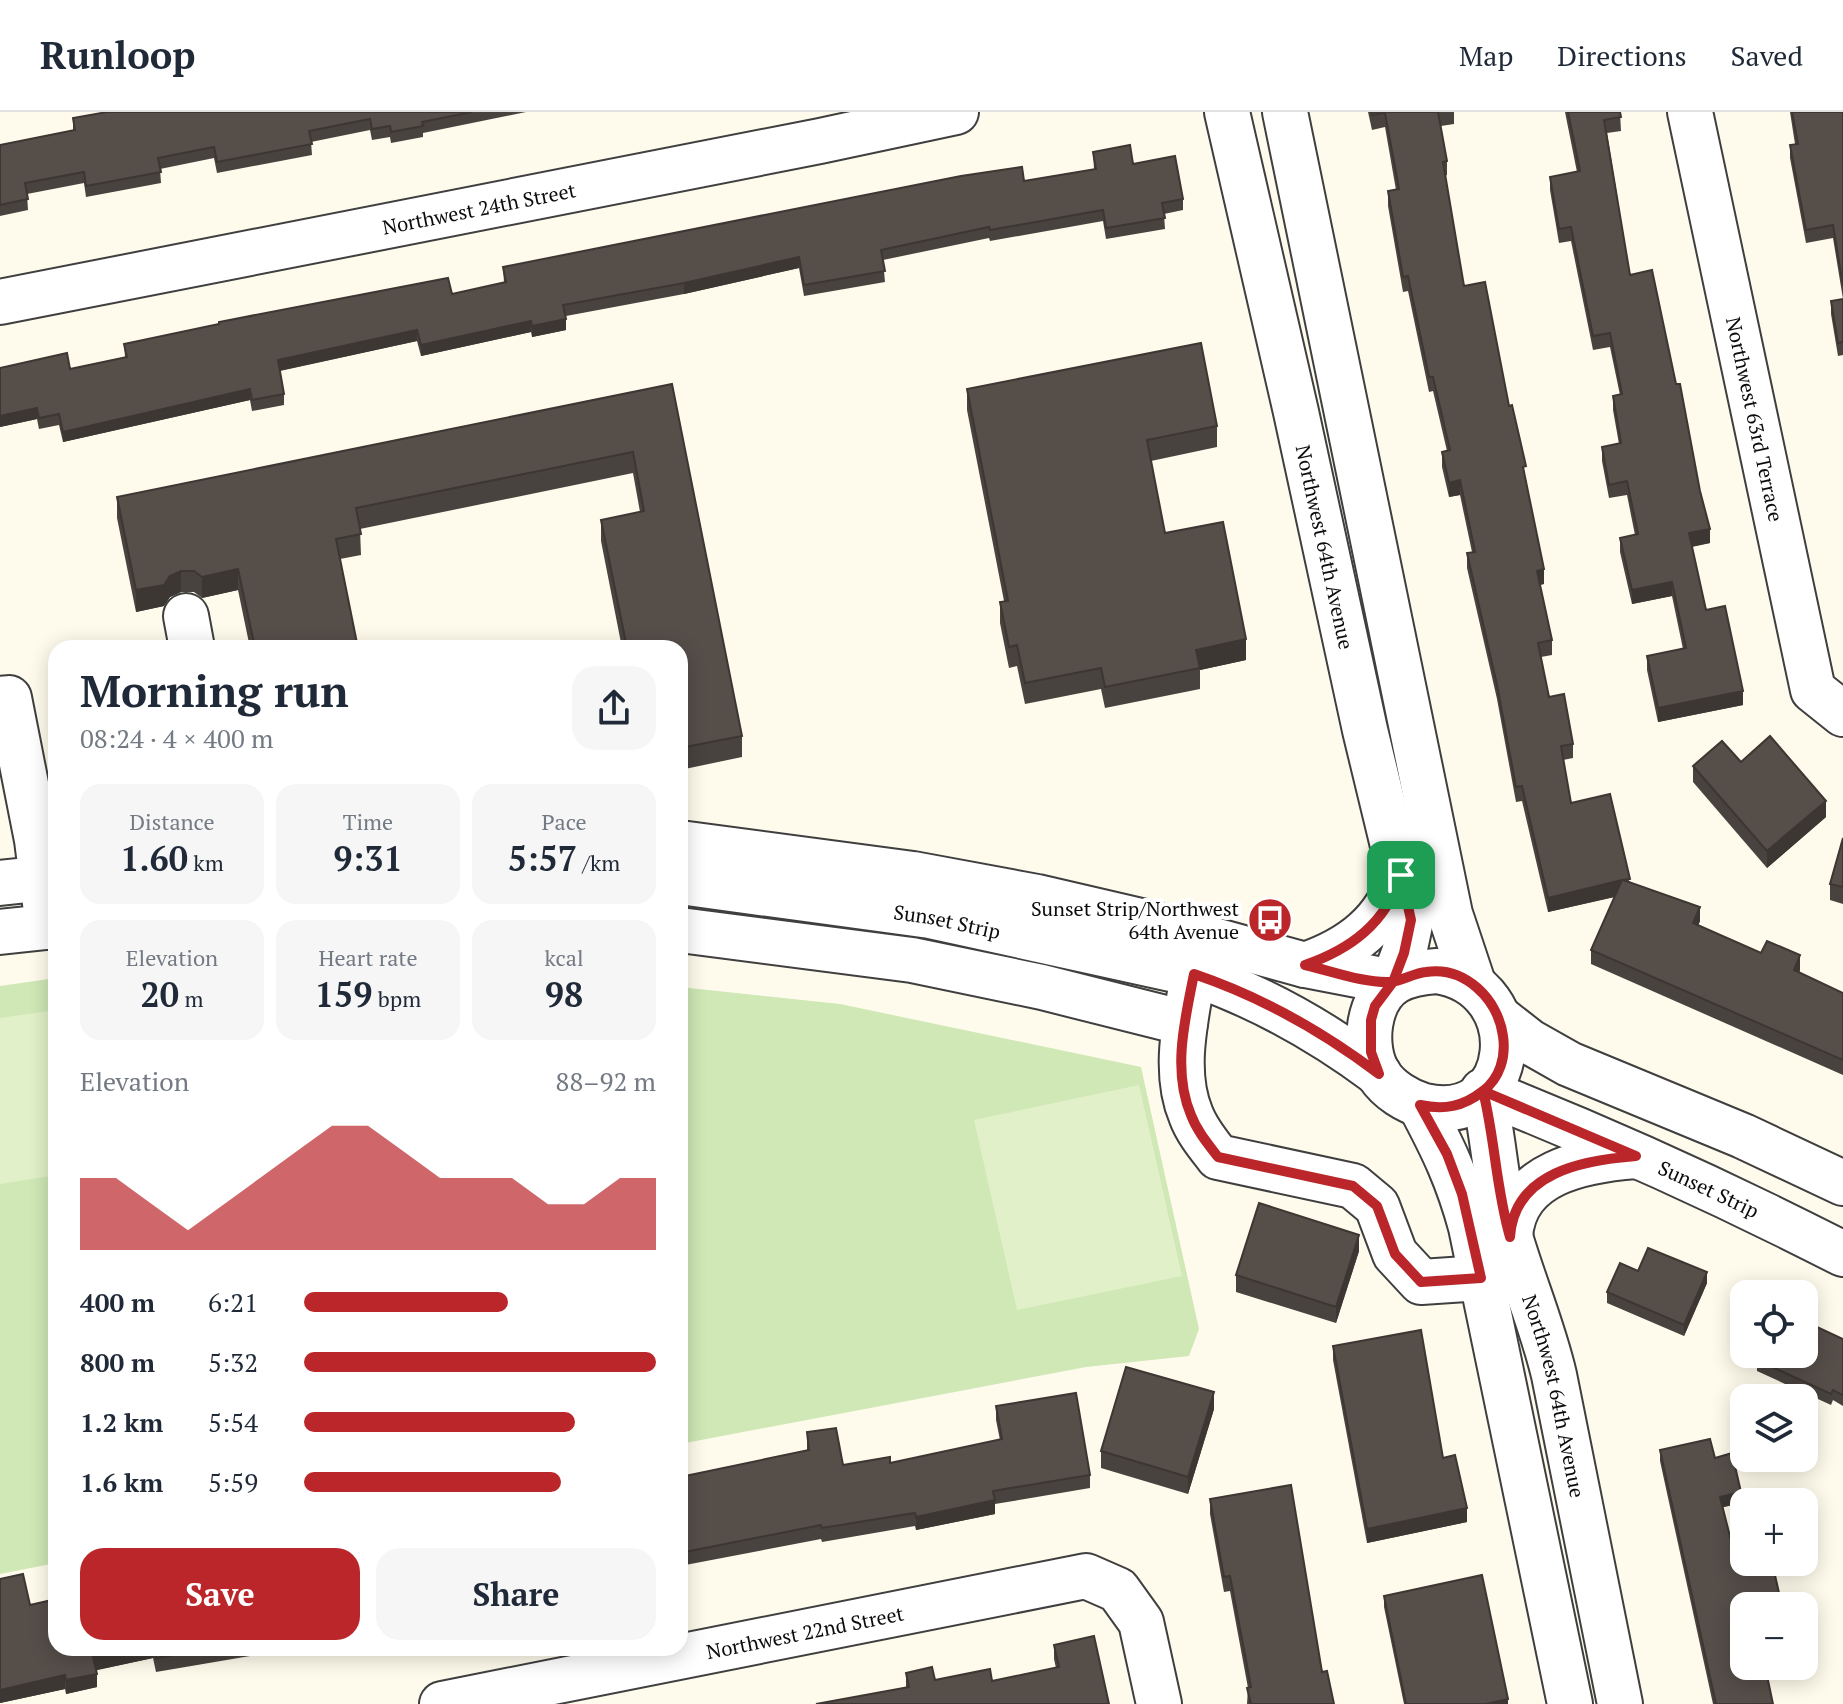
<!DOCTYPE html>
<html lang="en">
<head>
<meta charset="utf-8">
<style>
	:root { --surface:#fff; --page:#f6f6f7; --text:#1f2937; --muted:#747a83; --line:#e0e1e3; --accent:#bb262a }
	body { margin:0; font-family:"PT Serif",serif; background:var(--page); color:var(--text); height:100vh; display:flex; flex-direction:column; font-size:30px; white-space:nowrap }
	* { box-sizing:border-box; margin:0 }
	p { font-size:26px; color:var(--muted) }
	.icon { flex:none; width:44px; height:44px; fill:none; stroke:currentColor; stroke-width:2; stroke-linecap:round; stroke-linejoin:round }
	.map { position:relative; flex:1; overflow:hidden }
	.sheet { position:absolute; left:48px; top:528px; width:640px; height:1016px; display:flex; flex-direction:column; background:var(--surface); border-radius:24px; box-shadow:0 4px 20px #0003 }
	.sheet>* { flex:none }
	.fabs { position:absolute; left:1730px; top:1168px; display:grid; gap:16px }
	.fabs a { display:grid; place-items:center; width:88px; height:88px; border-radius:16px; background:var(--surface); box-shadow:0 4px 20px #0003; font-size:40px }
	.pin { position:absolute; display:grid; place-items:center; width:68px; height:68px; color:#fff; margin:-34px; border-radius:16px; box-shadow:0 4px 12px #0006 }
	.round { display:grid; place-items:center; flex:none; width:84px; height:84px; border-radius:24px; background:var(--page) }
	.overview { display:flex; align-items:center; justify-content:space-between; height:136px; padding:0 32px }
	h1 { font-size:44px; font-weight:800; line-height:60px }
	.stats { display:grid; grid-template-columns:repeat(3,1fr); gap:12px; height:136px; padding:8px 32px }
	.stats div { display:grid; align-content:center; border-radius:20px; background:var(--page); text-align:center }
	.stats b { font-size:34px; font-weight:800 }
	.stats small { font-size:22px; font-weight:400 }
	.stats p { font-size:22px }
	.chart { height:224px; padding:16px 32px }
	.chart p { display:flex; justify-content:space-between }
	.chart svg { width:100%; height:144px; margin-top:8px; fill:var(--accent); opacity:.7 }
	.button { display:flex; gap:16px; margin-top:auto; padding:16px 32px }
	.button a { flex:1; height:92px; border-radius:24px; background:var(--accent); color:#fff; font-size:32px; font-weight:800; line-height:92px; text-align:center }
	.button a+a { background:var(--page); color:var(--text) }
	ul { padding:0 32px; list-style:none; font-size:26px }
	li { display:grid; grid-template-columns:128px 96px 1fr; align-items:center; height:60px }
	li i { height:20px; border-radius:10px; background:var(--accent) }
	header { display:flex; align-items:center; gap:48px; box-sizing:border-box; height:112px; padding:0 40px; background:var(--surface); border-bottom:2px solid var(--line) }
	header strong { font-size:38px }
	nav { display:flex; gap:44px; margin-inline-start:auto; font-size:28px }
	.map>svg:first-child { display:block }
	.green { fill:#cfe8b6 }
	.pitch { fill:#e1f0c8 }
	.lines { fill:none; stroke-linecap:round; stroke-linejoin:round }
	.minor-casing { stroke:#3f3f3f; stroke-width:48 }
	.minor { stroke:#fff; stroke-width:44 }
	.wall { fill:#49433f }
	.shaded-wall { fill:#3c3733 }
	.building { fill:#554e49; stroke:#3c3733; stroke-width:2 }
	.route-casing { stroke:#fff; stroke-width:16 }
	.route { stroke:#bb262a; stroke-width:10 }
	.labels { text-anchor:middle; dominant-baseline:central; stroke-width:8; stroke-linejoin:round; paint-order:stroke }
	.street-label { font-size:20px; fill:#0c0c0c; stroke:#fff }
	.poi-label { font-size:20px; fill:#0c0c0c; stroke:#fff; text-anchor:end }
</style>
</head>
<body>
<header>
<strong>Runloop</strong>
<nav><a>Map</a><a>Directions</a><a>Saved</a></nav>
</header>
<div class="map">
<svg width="1843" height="1592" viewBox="0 0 1843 1592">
	<rect width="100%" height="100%" fill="#fffbec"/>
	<g class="green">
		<polygon points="56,866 56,1451 0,1462 0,874"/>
		<polygon points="680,875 840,892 1141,955 1199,1217 1189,1244 1086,1255 680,1332"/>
	</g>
	<g class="pitch">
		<polygon points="56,898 56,1063 0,1072 0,906"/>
		<polygon points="1139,973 1182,1164 1017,1198 974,1008"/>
	</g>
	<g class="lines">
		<g class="minor-casing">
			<g id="minor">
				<path id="s1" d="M1227 0 1296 300 1365 618 1411 808 1404 841 1393 870"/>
				<polyline points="1285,0 1450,802 1473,871"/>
				<path id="s2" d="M1690 0 1813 578 1843 602"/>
				<path id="s3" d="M0 190 820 29 956 0"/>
				<polyline points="186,504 192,536"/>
				<polyline points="0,587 9,586 37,728 48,815"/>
				<polyline points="680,731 913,762 1037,785 1166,815 1305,853 1393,870"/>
				<path id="s4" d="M680 770 930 804 1194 862C1262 885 1321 919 1379 962"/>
				<polyline points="0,771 56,765"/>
				<polyline points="680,818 912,848 1042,875 1185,911"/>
				<polyline points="0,820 56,814"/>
				<path d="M1305 853C1351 837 1386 811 1401 763"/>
				<path d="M1437 859C1534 874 1519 1016 1424 994 1407 989 1389 978 1379 963 1362 936 1367 886 1396 869 1408 862 1423 860 1437 859Z"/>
				<path d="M1190 881C1183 920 1175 965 1191 1003 1197 1019 1208 1032 1218 1045L1353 1074 1377 1094 1395 1142 1421 1170 1481 1166"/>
				<polyline points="1498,905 1530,930 1569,952 1743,1024 1843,1071"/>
				<path id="s5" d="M1483 979C1494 1024 1495 1070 1507 1114 1521 1165 1542 1212 1554 1263L1620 1592"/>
				<path id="s6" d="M1483 979C1605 1027 1726 1082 1843 1142"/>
				<path d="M1420 993C1443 1036 1458 1067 1471 1115L1570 1592"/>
				<path d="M1510 1125C1514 1060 1584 1048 1636 1044"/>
				<path id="s7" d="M442 1592 1086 1464 1118 1478 1141 1510 1159 1592"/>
			</g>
		</g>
		<use href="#minor" class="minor"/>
	</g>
	<g class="wall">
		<polygon points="107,0 526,0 423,21 423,25 391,31 390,25 372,28 370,18 311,30 312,43 217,61 214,46 160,57 161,71 86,85 84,71 27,82 28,98 0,104 0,33 73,18 73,6"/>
		<polygon points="1368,0 1454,0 1454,12 1441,14 1447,49 1447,63 1445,64 1464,174 1509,294 1526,368 1544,472 1540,473 1552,528 1552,543 1541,545 1549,585 1573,632 1573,646 1563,648 1571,691 1630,770 1700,809 1698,813 1800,858 1799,861 1843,881 1843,963 1591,852 1591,838 1615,785 1548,800 1522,689 1516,690 1497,587 1467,456 1467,441 1472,440 1460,383 1449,385 1442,355 1442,340 1447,339 1433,279 1429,280 1408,179 1403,180 1388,94 1388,79 1396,78 1385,15 1372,18"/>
		<polygon points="1565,0 1620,0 1621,19 1607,21 1630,163 1710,431 1692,435 1706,498 1743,593 1658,610 1647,558 1647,544 1683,537 1672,484 1632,492 1620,440 1620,426 1635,423 1627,383 1609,386 1602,349 1602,335 1619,332 1613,298 1613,284 1620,283 1610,235 1593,238 1571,129 1559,131 1550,78 1550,65 1577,60"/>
		<polygon points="1790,0 1843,0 1843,187 1833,126 1806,131 1790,46 1790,33 1795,32"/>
		<polygon points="1093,40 1133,52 1183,87 1183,98 1164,102 1165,117 1106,127 1103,109 990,129 989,126 883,148 885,170 804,184 799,156 684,182 566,204 566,218 532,225 531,220 421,244 417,229 280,259 284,282 284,293 252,299 250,288 63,330 59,313 39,317 37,307 0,315 0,256 70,257 125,245 124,232 452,182 504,170 503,155 1094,57"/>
		<polygon points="1843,187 1843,243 1838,244 1831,202 1831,189"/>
		<polygon points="672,272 742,624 742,645 680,658 680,536 622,536 601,429 601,408 640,400 633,361 360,417 361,443 340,447 358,536 250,536 238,478 202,486 194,480 181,480 170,485 164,494 136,500 117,406 117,385"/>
		<polygon points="967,277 1217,314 1217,335 1151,349 1165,421 1246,548 1200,558 1200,577 1105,596 1101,577 1025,592 1017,554 1009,556 1000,511 1000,490 1004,489 967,298"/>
		<polygon points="1741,650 1826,705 1767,756 1693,670 1693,654"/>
		<polygon points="1843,726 1843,792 1830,788 1830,772"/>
		<polygon points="1359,1139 1336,1211 1236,1180 1236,1163"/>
		<polygon points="1638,1159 1707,1171 1684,1224 1607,1191 1607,1180"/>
		<polygon points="1843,1227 1843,1294 1833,1288 1831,1293 1757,1259 1757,1248"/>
		<polygon points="1333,1234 1443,1346 1467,1410 1367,1431 1333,1248"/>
		<polygon points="996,1294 1090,1363 1090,1376 995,1392 995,1402 916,1418 915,1414 822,1430 821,1427 680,1454 680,1365 807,1338 807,1320 843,1353 890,1351 1000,1328 996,1308"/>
		<polygon points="1214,1297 1188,1382 1101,1356 1101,1339"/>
		<polygon points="1660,1338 1741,1391 1723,1395 1744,1494 1773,1592 1713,1592 1660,1349"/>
		<polygon points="1210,1387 1322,1560 1334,1592 1247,1592 1248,1576 1230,1479 1224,1480 1210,1402"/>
		<polygon points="0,1467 30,1493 56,1536 287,1536 250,1544 156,1560 153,1546 96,1558 97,1575 66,1582 65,1577 0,1591"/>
		<polygon points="1384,1484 1508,1592 1404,1592 1384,1495"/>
		<polygon points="1054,1533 1109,1592 906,1576 906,1561 935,1568 992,1569 1056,1556 1054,1547"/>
	</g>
	<g class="shaded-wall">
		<polygon points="799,145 799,156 684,182 684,171"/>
		<polygon points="566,207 566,218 532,225 532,214"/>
		<polygon points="531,209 531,220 421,244 421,233"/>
		<polygon points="417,218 417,229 278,259 278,248"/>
		<polygon points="250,277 250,288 63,330 63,320"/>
		<polygon points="37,296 37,307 0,315 0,304"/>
		<polygon points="1460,368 1460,383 1449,385 1449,371"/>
		<polygon points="1710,417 1710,431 1689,435 1689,421"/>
		<polygon points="238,457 238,478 202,486 202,465"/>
		<polygon points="1544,457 1544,472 1537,473 1537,459"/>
		<polygon points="181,459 181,480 170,485 164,494 136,500 136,478"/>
		<polygon points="1672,470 1672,484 1632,492 1632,478"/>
		<polygon points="1246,527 1246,548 1200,558 1196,538"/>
		<polygon points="1743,579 1743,593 1658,610 1658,596"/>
		<polygon points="1826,689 1826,705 1767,756 1767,739"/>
		<polygon points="1622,768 1622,783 1548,800 1548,786"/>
		<polygon points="1700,795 1700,809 1693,826 1693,811"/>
		<polygon points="1800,843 1800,858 1794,873 1794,858"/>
		<polygon points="1359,1123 1359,1139 1336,1211 1336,1195"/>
		<polygon points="1707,1160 1707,1171 1684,1224 1684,1213"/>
		<polygon points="1214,1280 1214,1297 1188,1382 1188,1365"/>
		<polygon points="1741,1380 1741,1391 1720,1396 1720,1385"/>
		<polygon points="995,1388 995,1402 916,1418 916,1405"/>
		<polygon points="1467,1396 1467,1410 1367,1431 1367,1417"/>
		<polygon points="136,1536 153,1536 153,1546 93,1559 93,1545"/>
		<polygon points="250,1536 287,1536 250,1544"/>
		<polygon points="97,1562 97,1575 66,1582 66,1568"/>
		<polygon points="65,1563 65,1577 0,1591 0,1578"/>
		<polygon points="1508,1587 1508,1592 1486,1592"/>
	</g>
	<g class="building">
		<polygon points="107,0 472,0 422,10 423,14 391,20 390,14 372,17 370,7 309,19 312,32 217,50 214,35 158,46 161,60 86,74 84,60 25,71 28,87 0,93 0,33 75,18 73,6"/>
		<polygon points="1371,0 1440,0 1438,0 1447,49 1443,50 1464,174 1485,170 1509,294 1512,293 1526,354 1523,355 1544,457 1537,459 1552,528 1538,531 1549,585 1564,582 1573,632 1561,634 1571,691 1610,682 1630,767 1623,768 1700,795 1693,811 1761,841 1767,829 1800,843 1794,858 1843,881 1843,948 1591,838 1622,768 1548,786 1522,674 1516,675 1497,573 1467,441 1475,440 1460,368 1449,371 1442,340 1450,338 1433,265 1429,265 1408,164 1403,165 1388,79 1399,77 1385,1 1372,3"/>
		<polygon points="1568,0 1620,0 1621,5 1604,8 1630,163 1652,158 1676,272 1680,272 1700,379 1710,417 1689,421 1706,498 1725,494 1743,579 1658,596 1647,544 1686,536 1672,470 1632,478 1620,426 1638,422 1627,369 1609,373 1602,335 1621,331 1613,284 1622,282 1610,221 1593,224 1571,115 1559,117 1550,65 1580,59"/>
		<polygon points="1792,0 1843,0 1843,174 1833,113 1806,118 1790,33 1798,32"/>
		<polygon points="1130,33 1133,52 1175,44 1183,87 1162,91 1165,106 1106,116 1103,98 990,118 989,115 881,138 885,159 804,173 799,145 684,171 563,193 566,207 532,214 531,209 421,233 417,218 278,248 284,282 252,288 250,277 63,320 59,302 39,306 37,296 0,304 0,256 67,241 70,257 127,245 124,232 219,212 219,210 448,166 452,182 506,170 503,155 961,64 1022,55 1024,69 1096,57 1093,40"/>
		<polygon points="1843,187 1843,230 1838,231 1831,189"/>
		<polygon points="1201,231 1217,314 1147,328 1165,421 1223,410 1246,527 1196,538 1200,556 1105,575 1101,556 1025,571 1017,533 1009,535 1000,490 1008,489 967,277"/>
		<polygon points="672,272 742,624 680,636 680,536 627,536 601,408 644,399 633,340 356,396 361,422 336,427 358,536 255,536 238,457 202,465 194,459 181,459 170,464 164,473 136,478 117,385"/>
		<polygon points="1770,624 1826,689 1767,739 1693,654 1722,629 1741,650"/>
		<polygon points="1843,726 1843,775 1830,772"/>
		<polygon points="1259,1091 1359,1123 1336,1195 1236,1163"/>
		<polygon points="1648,1136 1707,1160 1684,1213 1607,1180 1620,1151 1638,1159"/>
		<polygon points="1804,1209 1843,1227 1843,1283 1833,1278 1831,1282 1757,1248 1759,1242 1804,1242"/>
		<polygon points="1421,1218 1443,1346 1455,1343 1467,1396 1367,1417 1333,1234"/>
		<polygon points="1126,1255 1214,1280 1188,1365 1101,1339"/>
		<polygon points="1076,1281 1090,1363 993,1379 995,1388 916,1405 915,1401 822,1416 821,1413 680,1441 680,1365 809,1338 807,1320 836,1316 843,1353 890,1345 890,1351 1002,1327 996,1294"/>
		<polygon points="1710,1327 1715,1346 1732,1341 1741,1380 1720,1385 1736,1448 1744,1446 1744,1450 1772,1450 1782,1494 1744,1494 1744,1554 1765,1554 1773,1592 1716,1592 1660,1338"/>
		<polygon points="1291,1373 1322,1560 1327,1559 1334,1592 1251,1592 1247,1576 1251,1575 1230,1464 1224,1465 1210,1387"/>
		<polygon points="23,1462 30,1493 56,1487 56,1536 136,1536 93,1545 97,1562 66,1568 65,1563 0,1578 0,1467"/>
		<polygon points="1482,1463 1508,1587 1486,1592 1406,1592 1384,1484"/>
		<polygon points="1094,1524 1109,1592 816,1592 909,1575 906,1561 932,1555 935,1568 990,1557 992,1569 1059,1555 1054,1533"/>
		<polygon points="154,1536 215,1536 156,1546"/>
	</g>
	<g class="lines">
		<g class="route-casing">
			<path id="route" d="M1401 763 1411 808 1404 841 1393 870 1375 894 1371 908V940L1379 962C1322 919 1262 885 1194 862 1185 907 1172 959 1191 1003 1197 1019 1208 1032 1218 1045L1353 1074 1377 1094 1395 1142 1421 1170 1481 1166 1462 1082 1447 1042 1420 993C1444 998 1463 995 1483 979L1636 1044C1584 1048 1514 1060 1510 1125 1496 1077 1495 1027 1483 979 1500 966 1506 945 1503 924 1498 887 1465 854 1426 860 1414 861 1402 869 1390 870 1363 871 1332 859 1305 853 1351 837 1386 811 1401 763"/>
		</g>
		<use href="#route" class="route"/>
	</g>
	<defs>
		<g id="bus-disc" transform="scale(2.3)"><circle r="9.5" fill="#bb262a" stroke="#fff"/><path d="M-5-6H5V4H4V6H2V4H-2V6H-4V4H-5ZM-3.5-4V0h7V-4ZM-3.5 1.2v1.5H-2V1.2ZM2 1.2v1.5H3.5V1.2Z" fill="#fff"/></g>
	</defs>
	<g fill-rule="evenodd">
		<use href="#bus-disc" x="1270" y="808"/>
	</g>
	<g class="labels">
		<g class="street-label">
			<text stroke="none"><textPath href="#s3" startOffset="488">Northwest 24th Street</textPath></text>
			<text stroke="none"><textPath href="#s2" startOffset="314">Northwest 63rd Terrace</textPath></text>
			<text stroke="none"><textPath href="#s1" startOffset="446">Northwest 64th Avenue</textPath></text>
			<text stroke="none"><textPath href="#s4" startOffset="270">Sunset Strip</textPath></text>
			<text stroke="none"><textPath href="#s6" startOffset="246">Sunset Strip</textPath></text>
			<text stroke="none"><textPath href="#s5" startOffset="314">Northwest 64th Avenue</textPath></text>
			<text stroke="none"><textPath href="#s7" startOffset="370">Northwest 22nd Street</textPath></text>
		</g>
		<g class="poi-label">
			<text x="1239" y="796">Sunset Strip/Northwest<tspan x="1239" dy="23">64th Avenue</tspan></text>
		</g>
	</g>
</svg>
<div class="fabs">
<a><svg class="icon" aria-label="locate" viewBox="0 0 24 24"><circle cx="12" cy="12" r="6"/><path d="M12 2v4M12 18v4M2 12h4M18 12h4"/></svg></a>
<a><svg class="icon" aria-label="layers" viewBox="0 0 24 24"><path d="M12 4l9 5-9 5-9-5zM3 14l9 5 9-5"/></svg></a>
<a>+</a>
<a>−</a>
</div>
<div class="pin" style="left:1401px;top:763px;background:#1e9e55"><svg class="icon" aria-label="arrive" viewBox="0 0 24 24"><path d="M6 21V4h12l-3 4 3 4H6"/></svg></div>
<section class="sheet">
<div class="overview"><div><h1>Morning run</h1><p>08:24 · 4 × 400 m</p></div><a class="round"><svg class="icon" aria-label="share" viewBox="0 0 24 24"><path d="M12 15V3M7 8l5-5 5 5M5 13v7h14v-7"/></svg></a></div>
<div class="stats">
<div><p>Distance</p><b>1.60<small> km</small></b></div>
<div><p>Time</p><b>9:31</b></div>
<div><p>Pace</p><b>5:57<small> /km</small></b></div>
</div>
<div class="stats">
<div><p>Elevation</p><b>20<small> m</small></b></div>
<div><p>Heart rate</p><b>159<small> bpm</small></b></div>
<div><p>kcal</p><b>98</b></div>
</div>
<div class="chart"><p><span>Elevation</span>88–92 m</p>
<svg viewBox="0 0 160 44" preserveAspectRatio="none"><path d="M0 44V22L10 22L20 30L30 38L40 30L50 22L60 14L70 6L80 6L90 14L100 22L110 22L120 22L130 30L140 30L150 22L160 22V44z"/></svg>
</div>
<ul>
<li><b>400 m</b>6:21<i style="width:58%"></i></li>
<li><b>800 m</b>5:32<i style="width:100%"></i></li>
<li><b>1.2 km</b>5:54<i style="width:77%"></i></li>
<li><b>1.6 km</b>5:59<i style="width:73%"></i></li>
</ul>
<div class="button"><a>Save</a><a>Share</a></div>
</section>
</div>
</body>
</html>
